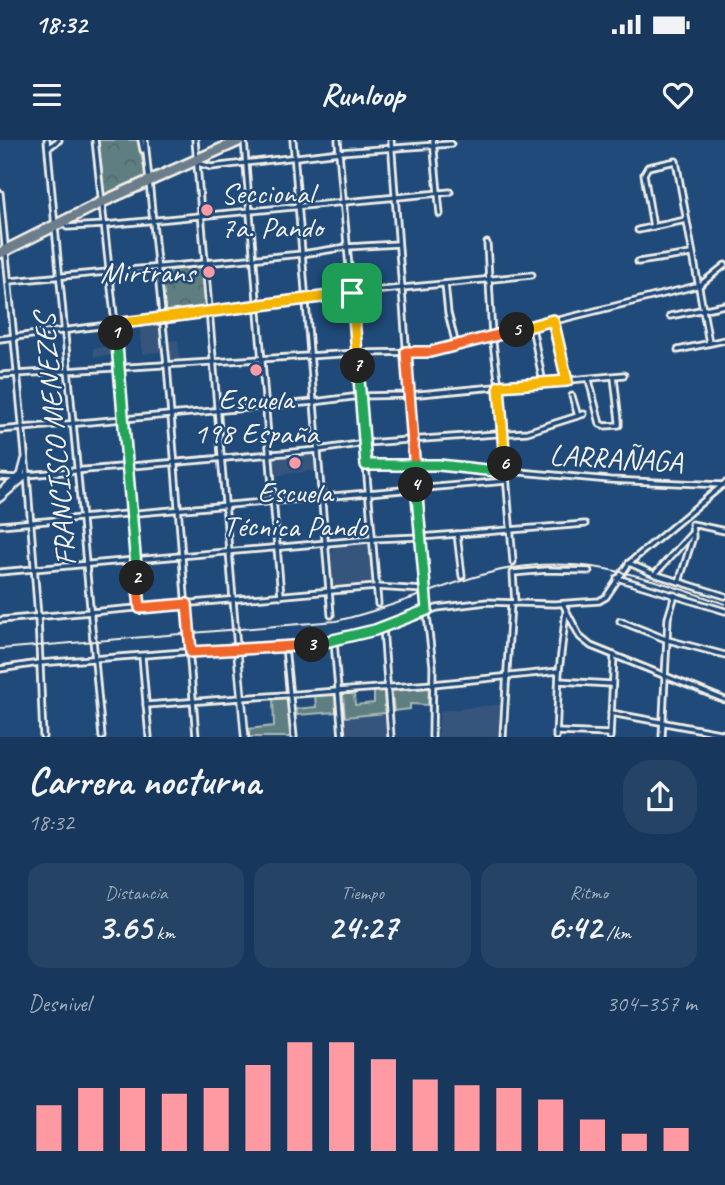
<!DOCTYPE html>
<html lang="es">
<head>
<meta charset="utf-8">
<style>
	:root { --surface:#17385c; --page:#244365; --text:#f1f3f6; --muted:#9eacbb; --accent:#ff9aa2 }
	body { margin:0; font-family:Caveat,sans-serif; background:var(--page); color:var(--text); height:100vh; display:flex; flex-direction:column; font-size:26px; white-space:nowrap }
	* { box-sizing:border-box; margin:0 }
	p { font-size:23px; color:var(--muted) }
	.icon { flex:none; width:38px; height:38px; fill:none; stroke:currentColor; stroke-width:2; stroke-linecap:round; stroke-linejoin:round }
	.map { position:relative; height:597px; overflow:hidden }
	.details { display:flex; flex-direction:column; background:var(--surface); flex:1 }
	.details>* { flex:none }
	.pin { position:absolute; display:grid; place-items:center; width:60px; height:60px; color:#fff; margin:-30px; border-radius:14px; box-shadow:0 4px 10px #0006 }
	.km { position:absolute; width:35px; height:35px; margin:-18px; border-radius:50%; background:#222; color:#fff; font-size:19px; line-height:35px; text-align:center }
	.round { display:grid; place-items:center; flex:none; width:74px; height:74px; border-radius:28px; background:var(--page) }
	.head { display:flex; align-items:center; justify-content:space-between; height:119px; padding:0 28px }
	h1 { font-size:38px; font-weight:700; line-height:52px }
	.stats { display:grid; grid-template-columns:repeat(3,1fr); gap:10px; height:119px; padding:7px 28px }
	.stats div { display:grid; align-content:center; border-radius:18px; background:var(--page); text-align:center }
	.stats b { font-size:35px; font-weight:700 }
	.stats small { font-size:19px; font-weight:400 }
	.stats p { font-size:19px }
	.chart { height:196px; padding:14px 28px }
	.chart p { display:flex; justify-content:space-between }
	.chart svg { width:100%; height:126px; margin-top:7px; stroke:var(--accent); stroke-width:6 }
	.status { display:flex; justify-content:space-between; align-items:center; height:49px; padding:0 35px; background:var(--surface); direction:ltr }
	.status svg { height:19px; fill:currentColor }
	header { display:flex; justify-content:space-between; align-items:center; height:91px; padding:0 28px; background:var(--surface); font-size:32px; font-weight:700 }
	.map>svg:first-child { display:block }
	.built { fill:#34557d }
	.grass { fill:#5e7e82; stroke:#a9b8b5; stroke-width:2 }
	.park { fill:url(#park-crowns); stroke:#a9b8b5; stroke-width:2 }
	.lines { fill:none; stroke-linecap:round; stroke-linejoin:round }
	.street-casing { stroke:#f4f1e8; stroke-width:9 }
	.secondary-casing { stroke:#f4f1e8; stroke-width:10 }
	.highway-casing { stroke:#f4f1e8; stroke-width:14 }
	.street { stroke:#1f4a7a; stroke-width:3.5 }
	.secondary { stroke:#1f4a7a; stroke-width:5 }
	.highway { stroke:#6c7d8c; stroke-width:9 }
	.rail { stroke:#f4f1e8; stroke-width:2 }
	.split-1-casing { stroke:#fff; stroke-width:14 }
	.split-2-casing { stroke:#fff; stroke-width:14 }
	.split-3-casing { stroke:#fff; stroke-width:14 }
	.split-4-casing { stroke:#fff; stroke-width:14 }
	.split-5-casing { stroke:#fff; stroke-width:14 }
	.split-6-casing { stroke:#fff; stroke-width:14 }
	.split-7-casing { stroke:#fff; stroke-width:14 }
	.split-8-casing { stroke:#fff; stroke-width:14 }
	.split-1 { stroke:#f5b400; stroke-width:9 }
	.split-2 { stroke:#22a559; stroke-width:9 }
	.split-3 { stroke:#f0652b; stroke-width:9 }
	.split-4 { stroke:#22a559; stroke-width:9 }
	.split-5 { stroke:#f0652b; stroke-width:9 }
	.split-6 { stroke:#f5b400; stroke-width:9 }
	.split-7 { stroke:#22a559; stroke-width:9 }
	.split-8 { stroke:#f5b400; stroke-width:9 }
	.poi-dot { fill:#ff9aa2; stroke:#1f4a7a; stroke-width:2.5 }
	.labels { text-anchor:middle; dominant-baseline:central; stroke-width:5; stroke-linejoin:round; paint-order:stroke }
	.poi-label { font-size:30px; fill:#f4f1e8; stroke:#1f4a7a }
	.street-label { font-size:30px; fill:#f4f1e8; stroke:#1f4a7a }
</style>
</head>
<body>
<div class="status"><b>18:32</b><svg viewBox="0 0 49 12"><path d="M0 12V9h3v3zM5 12V6h3v6zM10 12V3h3v9zM15 12V0h3v12zM26 1h20v11H26zM47 4h2v5h-2z"/></svg></div>
<header><svg class="icon" aria-label="menu" viewBox="0 0 24 24"><path d="M4 6h16M4 12h16M4 18h16"/></svg>Runloop<svg class="icon" aria-label="heart" viewBox="0 0 24 24"><path d="M12 20l-8-8c-3-5 5-10 8-4 3-6 11-1 8 4z"/></svg></header>
<div class="map">
<svg width="725" height="597" viewBox="0 0 725 597">
	<defs>
		<pattern id="park-crowns" width="20" height="18" patternUnits="userSpaceOnUse" patternTransform="scale(1.75)"><rect width="20" height="18" fill="#5e7e82"/><path d="M2 6a3 3 0 1 1 6 0M12 15a3 3 0 1 1 6 0" fill="none" stroke="#556667"/></pattern>
	</defs>
	<rect width="100%" height="100%" fill="#1f4a7a"/>
	<filter id="ink" filterUnits="userSpaceOnUse"><feTurbulence type="fractalNoise" baseFrequency=".0143" numOctaves="2"/><feDisplacementMap in="SourceGraphic" scale="14" xChannelSelector="R" yChannelSelector="G"/><feConvolveMatrix kernelMatrix="1 2 1 2 8 2 1 2 1" color-interpolation-filters="sRGB"/></filter>
	<g filter="url(#ink)">
		<g class="built">
			<polygon points="159,181 162,212 142,214 139,183"/>
			<polygon points="178,200 180,221 170,222 167,201"/>
			<polygon points="115,206 115,215 94,217 93,208"/>
			<polygon points="313,312 316,330 274,336 273,316"/>
			<polygon points="369,404 374,445 333,450 329,414 333,413 333,407"/>
			<polygon points="503,564 501,597 438,597 440,571"/>
			<polygon points="385,573 387,597 347,597 345,577"/>
		</g>
		<g class="grass">
			<polygon points="429,548 428,565 410,564 410,569 394,571 392,551"/>
			<polygon points="374,551 384,551 385,573 345,577 343,554 354,554 355,565 374,563"/>
			<polygon points="335,555 336,572 297,575 296,569 316,567 315,556"/>
			<polygon points="287,557 291,597 249,597 248,589 274,586 273,558"/>
		</g>
		<g class="park">
			<polygon points="98,0 138,0 147,41 105,60"/>
			<polygon points="203,127 207,169 165,174 161,131"/>
		</g>
		<g class="lines">
			<g class="street-casing">
				<g id="street">
					<polyline points="47,0 102,597"/>
					<polyline points="95,0 115,184 140,468"/>
					<polyline points="141,0 143,10"/>
					<polyline points="145,0 167,225 196,597"/>
					<polyline points="195,0 237,508"/>
					<polyline points="244,0 281,456"/>
					<polyline points="293,0 331,475"/>
					<polyline points="338,0 378,464"/>
					<polyline points="391,0 424,450 433,526 432,597"/>
					<polyline points="433,0 440,74"/>
					<polyline points="49,7 59,0"/>
					<polyline points="198,23 211,27 340,12 451,4"/>
					<polyline points="0,53 27,335 38,477 43,597"/>
					<polyline points="64,84 67,87 105,85 450,52"/>
					<polyline points="653,87 644,34 648,27 676,21 709,203"/>
					<polyline points="638,90 686,80"/>
					<polyline points="487,103 492,196 499,246 513,422"/>
					<polyline points="638,122 691,114"/>
					<polyline points="10,141 302,114 347,107 398,104"/>
					<polyline points="445,144 448,173 456,205"/>
					<polyline points="670,176 725,165"/>
					<polyline points="553,180 567,241"/>
					<polyline points="532,187 543,243"/>
					<polyline points="0,199 352,153 532,135"/>
					<polyline points="678,210 725,200"/>
					<polyline points="0,235 357,213 430,212 700,145 725,125"/>
					<polyline points="589,240 600,284 605,286 619,285 619,281 614,237"/>
					<polyline points="572,256 578,276"/>
					<polyline points="0,290 314,262 360,256 409,255 624,235"/>
					<polyline points="367,325 439,325 610,340 723,345"/>
					<polyline points="27,335 318,310 365,303 527,292 584,274"/>
					<polyline points="0,337 19,338"/>
					<polyline points="0,385 506,341"/>
					<polyline points="457,394 462,436"/>
					<polyline points="629,423 654,434 725,456"/>
					<polyline points="0,432 372,399 420,397 585,384"/>
					<polyline points="655,434 692,393"/>
					<polyline points="617,438 725,471"/>
					<polyline points="679,442 693,397 692,384 725,391"/>
					<polyline points="515,463 513,433 547,430 589,431"/>
					<polyline points="563,464 580,497 591,506 725,560"/>
					<polyline points="0,480 376,447 424,450"/>
					<polyline points="620,481 668,500 725,515"/>
					<polyline points="383,487 391,597"/>
					<polyline points="334,501 342,597"/>
					<polyline points="285,507 294,597"/>
					<polyline points="142,516 149,597"/>
					<polyline points="0,529 39,523 237,508 311,505 375,490 437,468 487,462 555,464 599,461 606,457 629,423 725,343"/>
					<polyline points="559,541 611,544"/>
					<polyline points="146,565 433,544 559,531"/>
					<polyline points="611,573 725,594"/>
					<polyline points="556,592 610,594"/>
					<polyline points="503,597 511,463"/>
					<polyline points="556,597 559,531 566,471"/>
					<polyline points="610,597 614,515"/>
					<polyline points="662,597 668,478 675,455"/>
				</g>
			</g>
			<g class="secondary-casing">
				<g id="secondary">
					<polyline points="0,352 21,335 25,320"/>
					<polyline points="0,358 27,335"/>
					<polyline points="237,508 245,597"/>
				</g>
			</g>
			<g class="highway-casing">
				<polyline id="highway" points="0,113 102,62 241,0"/>
			</g>
			<use href="#street" class="street"/>
			<use href="#secondary" class="secondary"/>
			<use href="#highway" class="highway"/>
			<path class="rail" d="M0 509 336 481C387 470 434 448 485 434 572 410 642 435 725 464"/>
		</g>
	</g>
	<g class="lines" filter="url(#ink)">
		<g class="split-1-casing">
			<polyline id="split-1" points="116,193 115,184 352,153"/>
		</g>
		<g class="split-2-casing">
			<polyline id="split-2" points="116,193 137,438"/>
		</g>
		<g class="split-3-casing">
			<polyline id="split-3" points="137,438 140,468 187,464 191,512 312,505"/>
		</g>
		<g class="split-4-casing">
			<polyline id="split-4" points="312,505 375,490 427,470 416,345"/>
		</g>
		<g class="split-5-casing">
			<polyline id="split-5" points="416,345 406,212 430,212 517,190"/>
		</g>
		<g class="split-6-casing">
			<polyline id="split-6" points="505,324 499,246 567,241 553,180 517,190"/>
		</g>
		<g class="split-7-casing">
			<polyline id="split-7" points="358,226 366,325 439,325 505,332 505,324"/>
		</g>
		<g class="split-8-casing">
			<polyline id="split-8" points="352,153 358,226"/>
		</g>
		<use href="#split-1" class="split-1"/>
		<use href="#split-2" class="split-2"/>
		<use href="#split-3" class="split-3"/>
		<use href="#split-4" class="split-4"/>
		<use href="#split-5" class="split-5"/>
		<use href="#split-6" class="split-6"/>
		<use href="#split-7" class="split-7"/>
		<use href="#split-8" class="split-8"/>
	</g>
	<g class="poi-dot">
		<circle cx="207" cy="70" r="7"/>
		<circle cx="209" cy="132" r="7"/>
		<circle cx="256" cy="230" r="7"/>
		<circle cx="295" cy="323" r="7"/>
	</g>
	<g class="labels">
		<g class="poi-label">
			<text x="221" y="53" text-anchor="start">Seccional<tspan x="221" dy="34">7a. Pando</tspan></text>
			<text x="195" y="132" text-anchor="end">Mirtrans</text>
			<text x="256" y="259">Escuela<tspan x="256" dy="34">198 España</tspan></text>
			<text x="295" y="352">Escuela<tspan x="295" dy="34">Técnica Pando</tspan></text>
		</g>
		<g class="street-label">
			<text transform="translate(55 300) rotate(-95)">FRANCISCO MENEZES</text>
			<text transform="translate(616 318) rotate(3)">LARRAÑAGA</text>
		</g>
	</g>
</svg>
<div class="pin" style="left:352px;top:153px;background:#1e9e55"><svg class="icon" aria-label="arrive" viewBox="0 0 24 24"><path d="M6 21V4h12l-3 4 3 4H6"/></svg></div>
<b class="km" style="left:116px;top:193px">1</b>
<b class="km" style="left:137px;top:438px">2</b>
<b class="km" style="left:312px;top:505px">3</b>
<b class="km" style="left:416px;top:345px">4</b>
<b class="km" style="left:517px;top:190px">5</b>
<b class="km" style="left:505px;top:324px">6</b>
<b class="km" style="left:358px;top:226px">7</b>
</div>
<section class="details">
<div class="head"><div><h1>Carrera nocturna</h1><p>18:32</p></div><a class="round"><svg class="icon" aria-label="share" viewBox="0 0 24 24"><path d="M12 15V3M7 8l5-5 5 5M5 13v7h14v-7"/></svg></a></div>
<div class="stats">
<div><p>Distancia</p><b>3.65<small> km</small></b></div>
<div><p>Tiempo</p><b>24:27</b></div>
<div><p>Ritmo</p><b>6:42<small> /km</small></b></div>
</div>
<div class="chart"><p><span>Desnivel</span>304–357 m</p>
<svg viewBox="0 0 160 44" preserveAspectRatio="none"><path d="M5 44V28M15 44V22M25 44V22M35 44V24M45 44V22M55 44V14M65 44V6M75 44V6M85 44V12M95 44V19M105 44V21M115 44V22M125 44V26M135 44V33M145 44V38M155 44V36"/></svg>
</div>
</section>
</body>
</html>
